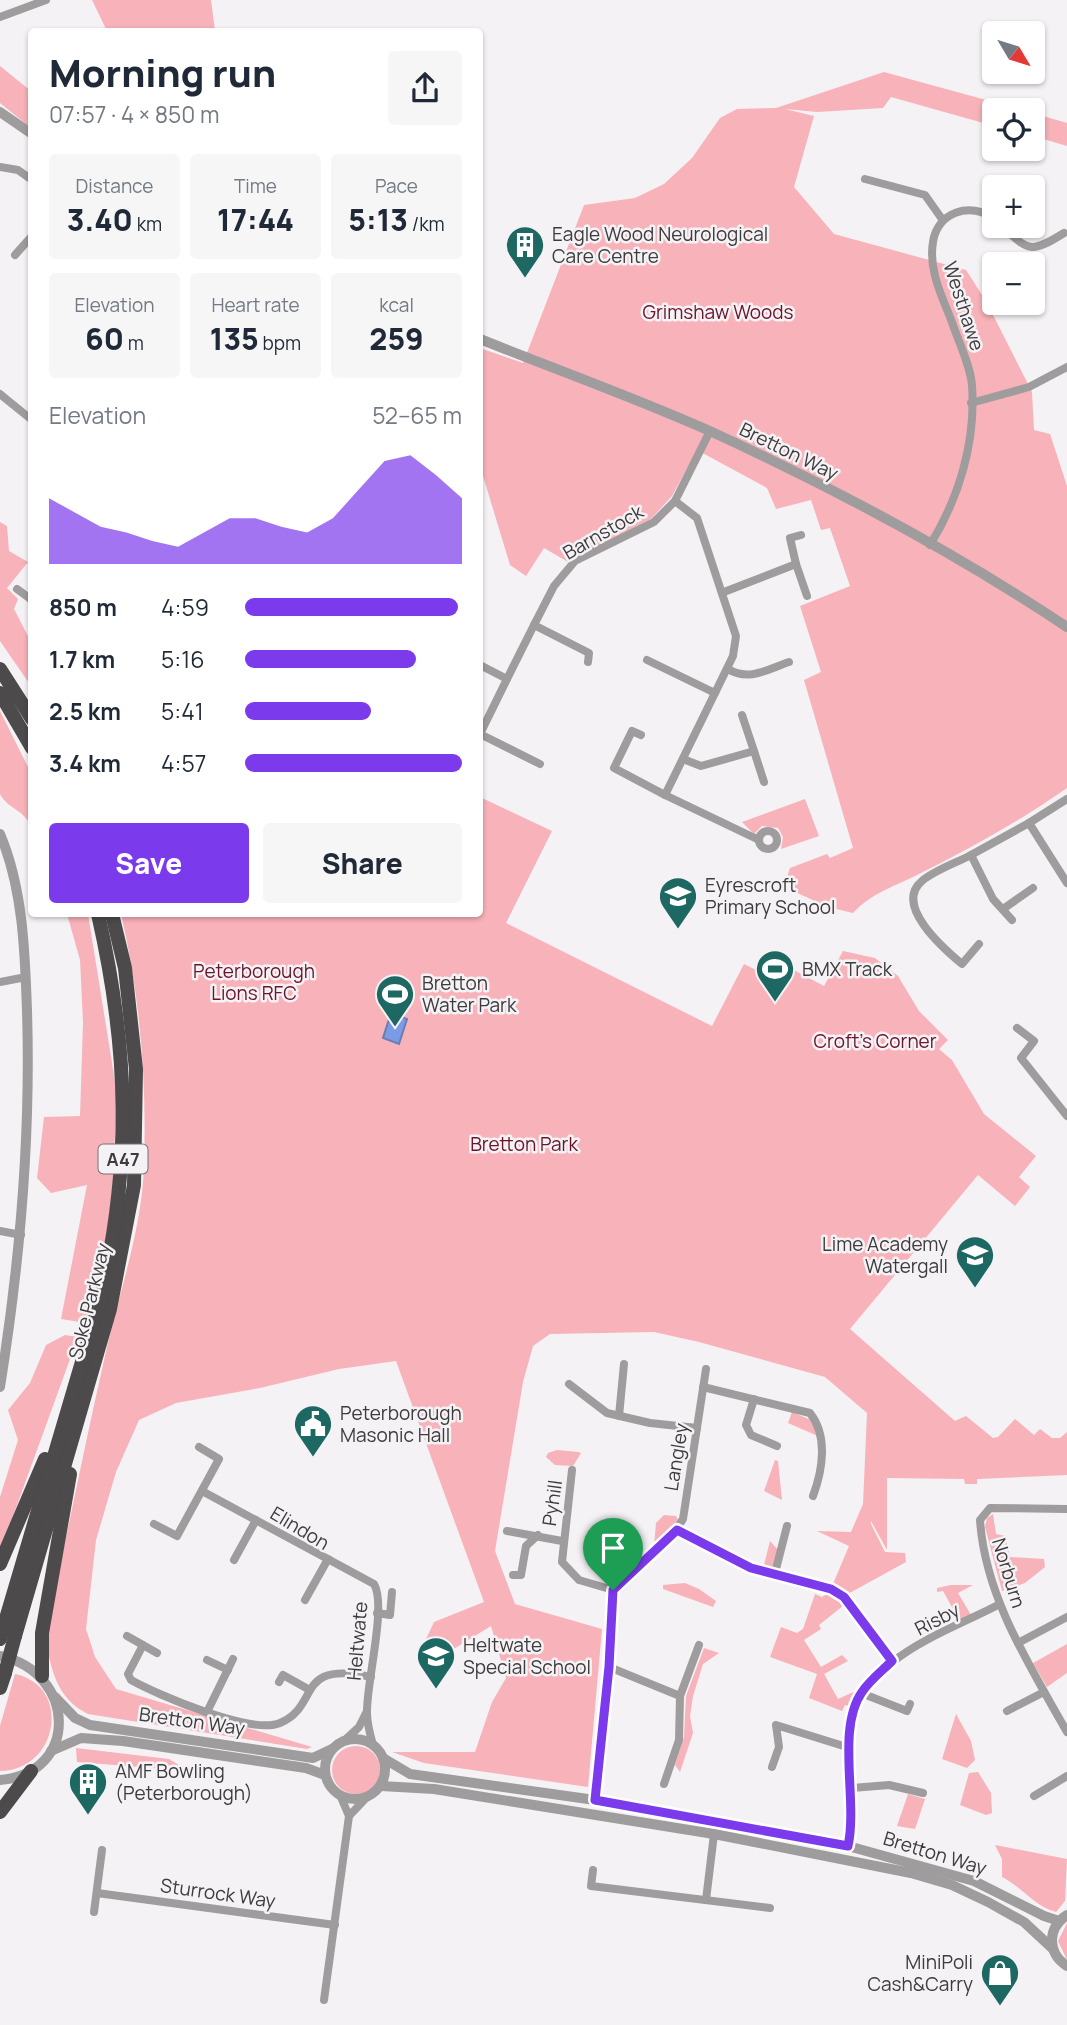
<!DOCTYPE html>
<html lang="en">
<head>
<meta charset="utf-8">
<style>
	:root { --surface:#fff; --page:#f6f6f7; --text:#1f2937; --muted:#747a83; --accent:#7c3aed }
	body { margin:0; font-family:Manrope,sans-serif; background:var(--page); color:var(--text); height:100vh; display:flex; flex-direction:column; font-size:26px; white-space:nowrap }
	* { box-sizing:border-box; margin:0 }
	p { font-size:23px; color:var(--muted) }
	.icon { flex:none; width:38px; height:38px; fill:none; stroke:currentColor; stroke-width:2; stroke-linecap:round; stroke-linejoin:round }
	.map { position:relative; flex:1; overflow:hidden }
	.side { position:absolute; left:28px; top:28px; width:455px; height:889px; display:flex; flex-direction:column; background:var(--surface); border-radius:7px; box-shadow:0 2px 5px #0004 }
	.side>* { flex:none }
	.needle { width:46px; rotate:128deg }
	.fabs { position:absolute; left:982px; top:21px; display:grid; gap:14px }
	.fabs a { display:grid; place-items:center; width:63px; height:63px; border-radius:7px; background:var(--surface); box-shadow:0 2px 5px #0004; font-size:35px }
	.pin { position:absolute; display:grid; place-items:center; width:60px; height:60px; color:#fff; margin:-72px -30px; border-radius:50% 50% 50% 0; rotate:-45deg; box-shadow:0 0 7px #0007 }
	.pin .icon { rotate:45deg }
	.round { display:grid; place-items:center; flex:none; width:74px; height:74px; border-radius:7px; background:var(--page) }
	.headline { display:flex; align-items:center; justify-content:space-between; height:119px; padding:0 21px }
	h1 { font-size:38px; font-weight:800; line-height:52px }
	.stats { display:grid; grid-template-columns:repeat(3,1fr); gap:10px; height:119px; padding:7px 21px }
	.stats div { display:grid; align-content:center; border-radius:7px; background:var(--page); text-align:center }
	.stats b { font-size:30px; font-weight:800 }
	.stats small { font-size:19px; font-weight:400 }
	.stats p { font-size:19px }
	.chart { height:196px; padding:14px 21px }
	.chart p { display:flex; justify-content:space-between }
	.chart svg { width:100%; height:126px; margin-top:7px; fill:var(--accent); opacity:.7 }
	.button { display:flex; gap:14px; margin-top:auto; padding:14px 21px }
	.button a { flex:1; height:80px; border-radius:7px; background:var(--accent); color:#fff; font-size:28px; font-weight:800; line-height:80px; text-align:center }
	.button a+a { background:var(--page); color:var(--text) }
	ul { padding:0 21px; list-style:none; font-size:23px }
	li { display:grid; grid-template-columns:112px 84px 1fr; align-items:center; height:52px }
	li i { height:18px; border-radius:9px; background:var(--accent) }
	.map>svg:first-child { display:block }
	.green { fill:#f8b2b9 }
	.water { fill:#7c9be6; stroke:#697eb3; stroke-width:2 }
	.lines { fill:none; stroke-linecap:round; stroke-linejoin:round }
	.minor { stroke:#9e9c9d; stroke-width:8 }
	.tertiary { stroke:#9e9c9d; stroke-width:10 }
	.trunk { stroke:#4c4a4b; stroke-width:14 }
	.trunk-bridge { stroke:#4c4a4b; stroke-width:14 }
	.route-casing { stroke:#fff; stroke-width:14 }
	.route { stroke:#7c3aed; stroke-width:9 }
	.labels { text-anchor:middle; dominant-baseline:central; stroke-width:5; stroke-linejoin:round; paint-order:stroke }
	.shield { fill:#f5f2f5; stroke:#747374; stroke-width:2 }
	.shield-label { font-size:18px; font-weight:bold; fill:#3d3c3d }
	.poi-label { font-size:19px; fill:#3d3c3d; stroke:#f5f2f5; text-anchor:start }
	.street-label { font-size:19px; fill:#3d3c3d; stroke:#f5f2f5 }
	.park-label { font-size:19px; fill:#6a152a; stroke:#f5f2f5 }
</style>
</head>
<body>
<div class="map">
<svg width="1067" height="2025" viewBox="0 0 1067 2025">
	<rect width="100%" height="100%" fill="#f5f2f5"/>
	<g class="green">
		<polygon points="92,0 211,0 215,31 107,31"/>
		<polygon points="0,66 31,91 31,128 0,103"/>
		<path d="M884 72 1023 110H994V126L891 97 883 108 817 112 785 109 814 116 794 187 834 234 966 270 986 301 1032 392 1034 430 1050 434 1067 486V788C1020 821 969 849 917 875 893 887 872 893 853 913L828 907 793 891 787 877 790 868 827 854 830 858 853 848 804 680 821 672 800 606 850 586 830 528 821 530 811 500 776 509 767 488 697 450 672 496 651 519 568 562 544 548 526 576 510 565 480 466V348L523 363 584 205 635 198 664 184 692 158 720 118 737 109 776 108Z"/>
		<polygon points="1033,113 1067,123 1067,146 1033,136"/>
		<polygon points="0,522 7,526 9,551 28,562 7,588 18,599 14,609 31,642 31,686 0,641"/>
		<path d="M0 711 31 773V826C23 809 8 809 0 794Z"/>
		<path d="M480 797 552 831 506 923 712 1026 744 964 784 984 792 969 824 986 843 951 875 958 898 976 919 1011 948 1040 939 1049 952 1060 984 1114 1036 1156 1019 1177 1030 1187 1015 1206 978 1175 850 1329 955 1421 966 1416 993 1438 998 1437 1015 1419 1034 1435 1040 1429 1052 1438H1060L1067 1432V1475L977 1479V1484H965L964 1479 887 1478V1550L871 1521V1524L885 1552 905 1553 906 1562 846 1595 833 1584 849 1546 817 1531 851 1532 863 1504 867 1413 825 1377 699 1342 654 1332 550 1334 533 1346 523 1382 495 1551 515 1604 602 1629 588 1787 424 1763 392 1752H475L492 1702 506 1678 491 1626 452 1650 426 1639 434 1622 484 1602 396 1361 339 1369 260 1388 176 1403 139 1420 116 1472 96 1540 86 1629 95 1657 116 1689 312 1747 307 1749 88 1714C56 1698 51 1669 45 1636 66 1540 85 1443 107 1347 121 1287 142 1227 144 1166 147 1082 140 995 121 914H480Z"/>
		<polygon points="805,799 819,836 781,849 783,837 778,828 762,826 754,834 742,822"/>
		<polygon points="67,914 88,914 117,1094 112,1195 103,1256 86,1323 61,1319 87,1185 51,1193 37,1178 44,1117 80,1116 83,1022 80,960"/>
		<polygon points="65,1335 78,1337 0,1552 0,1497 18,1440 8,1410 30,1383 46,1345"/>
		<polygon points="792,1412 811,1420 820,1437 788,1423"/>
		<polygon points="557,1450 578,1452 581,1453 573,1466 555,1465 546,1457 548,1453"/>
		<polygon points="775,1460 778,1461 782,1500 764,1491"/>
		<polygon points="993,1514 996,1534 1005,1536 1010,1557 1044,1559 1045,1567 1025,1583 1002,1591 985,1527 987,1518"/>
		<polygon points="664,1515 676,1516 678,1520 654,1546 656,1523"/>
		<polygon points="770,1541 778,1550 775,1564 768,1570 763,1569"/>
		<polygon points="685,1583 699,1589 716,1601 713,1607 663,1589 663,1585"/>
		<polygon points="951,1585 973,1585 958,1593 971,1615 959,1620 948,1612 953,1609 943,1591 937,1592 937,1588"/>
		<polygon points="828,1593 836,1595 844,1605 819,1625 821,1629 804,1640 821,1667 842,1655 848,1661 824,1674 838,1699 860,1689 852,1707 845,1705 842,1711 809,1698 817,1674 770,1657 781,1627 797,1633 803,1629 815,1594 822,1597"/>
		<polygon points="1067,1644 1067,1673 1047,1687 1033,1663"/>
		<polygon points="704,1648 719,1653 703,1664 693,1696 690,1716 693,1733 680,1772 675,1765 684,1737 686,1696"/>
		<path d="M15 1674C72 1686 59 1770 0 1771V1726Z"/>
		<polygon points="956,1714 971,1741 975,1760 967,1768 942,1759"/>
		<circle cx="356" cy="1770" r="24"/>
		<polygon points="76,1748 169,1759 189,1771 77,1762"/>
		<polygon points="978,1772 991,1793 992,1813 986,1815 960,1805 969,1773"/>
		<polygon points="908,1794 925,1799 915,1829 897,1826"/>
		<path d="M995 1845 1067 1859 1065 1901 1056 1912C1034 1906 1022 1887 1002 1877V1859Z"/>
		<polygon points="1067,1923 1067,1960 1058,1941"/>
	</g>
	<polygon class="water" points="391,1013 407,1019 399,1044 383,1038"/>
	<g class="lines">
		<g class="minor">
			<polyline points="0,17 46,0"/>
			<polyline points="0,167 18,170 32,180"/>
			<polyline points="865,179 925,195 942,219"/>
			<path d="M1001 226C1029 250 1029 255 1064 233"/>
			<polyline points="15,255 32,236"/>
			<polyline points="0,394 32,420"/>
			<polyline points="971,403 1029,387 1067,367"/>
			<path d="M930 545C959 498 976 442 972 386 971 367 959 343 953 325 943 298 928 271 933 242 937 212 971 201 994 219"/>
			<polyline points="796,564 807,596"/>
			<polyline points="17,589 32,600"/>
			<polyline points="724,592 796,564 790,538 801,535"/>
			<polyline points="647,660 715,693 733,656 736,636 697,518 675,501"/>
			<polyline points="588,662 589,653 534,625 554,586 575,561 654,522 675,501 710,431"/>
			<polyline points="480,665 507,679 534,625"/>
			<path d="M728 669C749 682 768 669 789 662"/>
			<polyline points="715,693 665,795 759,840"/>
			<polyline points="480,734 540,764"/>
			<polyline points="480,734 507,679"/>
			<polyline points="641,735 632,731 614,768 665,795"/>
			<polyline points="754,751 764,782"/>
			<polyline points="683,759 701,766 754,751 742,715"/>
			<polyline points="1067,799 1029,823 1067,883"/>
			<circle cx="768" cy="840" r="9"/>
			<path d="M971 855C956 863 935 870 922 881 893 905 944 949 962 964L979 944"/>
			<polyline points="1003,909 1033,888"/>
			<polyline points="1012,920 993,899 971,855 1029,823"/>
			<polyline points="0,982 26,977"/>
			<polyline points="1017,1028 1034,1041 1021,1058 1067,1116"/>
			<polyline points="0,1231 21,1235"/>
			<polyline points="569,1384 607,1413 650,1423 697,1428"/>
			<path d="M703 1387 810 1413C828 1436 823 1469 813 1496"/>
			<polyline points="754,1399 746,1425 751,1435 777,1446"/>
			<polyline points="619,1416 624,1364"/>
			<polyline points="572,1470 562,1562 579,1580 613,1590"/>
			<path d="M202 1491 374 1584C387 1606 366 1684 367 1713 367 1724 370 1734 373 1745"/>
			<path d="M1067 1509 990 1508 980 1520C985 1597 1030 1666 1067 1732"/>
			<polyline points="154,1524 177,1536 219,1459 199,1447"/>
			<polyline points="677,1530 751,1568 831,1589 844,1597 892,1661"/>
			<polyline points="507,1531 562,1541"/>
			<polyline points="234,1560 256,1520"/>
			<polyline points="775,1573 787,1526"/>
			<polyline points="513,1575 521,1575 526,1546 538,1535"/>
			<polyline points="305,1600 328,1559"/>
			<polyline points="377,1613 390,1615 392,1592"/>
			<polyline points="127,1636 157,1653"/>
			<polyline points="1018,1643 1067,1617"/>
			<path d="M143 1645 128 1674 131 1680C158 1695 251 1735 280 1723 321 1706 294 1660 371 1677"/>
			<polyline points="207,1660 228,1670"/>
			<polyline points="609,1667 680,1696"/>
			<polyline points="279,1682 283,1675 308,1689"/>
			<polyline points="861,1693 907,1711 910,1704"/>
			<polyline points="1007,1711 1044,1692"/>
			<polyline points="207,1712 233,1659"/>
			<polyline points="345,1740 359,1727 366,1713"/>
			<polyline points="772,1767 779,1747 776,1725 850,1748"/>
			<polyline points="664,1784 679,1740 680,1696 699,1645"/>
			<polyline points="852,1788 889,1785 923,1793"/>
			<polyline points="340,1795 349,1816"/>
			<polyline points="1034,1796 1067,1776"/>
			<polyline points="595,1800 609,1667 613,1590 671,1538 683,1519 706,1369"/>
			<path d="M848 1846C856 1808 846 1771 850 1734 857 1659 943 1634 1000 1604"/>
			<polyline points="593,1870 591,1886 770,1908"/>
			<polyline points="97,1893 335,1925"/>
			<polyline points="706,1900 714,1834"/>
			<polyline points="94,1912 102,1850"/>
			<polyline points="324,2000 349,1816 367,1797"/>
		</g>
		<g class="tertiary">
			<polyline points="0,112 32,134"/>
			<path d="M480 339C557 370 636 398 712 432 834 488 956 553 1067 627"/>
			<path d="M0 834C23 888 25 952 27 1011 31 1138 20 1262 0 1387"/>
			<path d="M0 1656C78 1673 79 1774 0 1780"/>
			<polyline points="55,1697 75,1718 90,1725 313,1758 332,1749"/>
			<circle cx="355" cy="1769" r="30"/>
			<polyline points="51,1751 81,1738 123,1741 306,1768 325,1775"/>
			<polyline points="383,1758 410,1774 595,1800 848,1846 974,1881 1044,1916 1059,1921"/>
			<polyline points="381,1786 434,1789 714,1834 911,1873 952,1885 988,1902 1024,1922 1052,1948"/>
			<path d="M1067 1915C1047 1928 1047 1953 1067 1966"/>
		</g>
		<g class="trunk">
			<polyline points="0,669 32,719"/>
			<polyline points="0,693 32,748"/>
			<polyline points="0,1564 45,1459"/>
			<polyline points="15,1636 110,1309 134,1185 136,1069 125,968 112,914"/>
			<path d="M0 1639 100 1301C132 1164 129 1050 98 914"/>
			<polyline points="42,1676 42,1633 70,1474"/>
			<polyline points="0,1688 5,1673"/>
			<polyline points="0,1812 31,1771"/>
		</g>
		<polyline class="trunk-bridge" points="5,1673 15,1636"/>
	</g>
	<g class="lines">
		<g class="route-casing">
			<path id="route" d="M677 1530 751 1568 831 1589 844 1597 892 1661C882 1671 870 1680 862 1692 836 1729 858 1801 848 1846L595 1800 609 1667 613 1590Z"/>
		</g>
		<use href="#route" class="route"/>
	</g>
	<defs>
		<g id="building-pin" transform="scale(2.0125)"><path d="M0 17L-7.5 6A9.5 9.5 0 1 1 7.5 6Z" fill="#1d6862" stroke="#f5f2f5"/><path d="M-4-6H4V6H1V3H-1V6H-4ZM-2.5-4.3h1.7v1.8h-1.7ZM.8-4.3h1.7v1.8H.8ZM-2.5-1h1.7V.8h-1.7ZM.8-1h1.7V.8H.8Z" fill="#fff"/></g>
		<g id="school-pin" transform="scale(2.0125)"><path d="M0 17L-7.5 6A9.5 9.5 0 1 1 7.5 6Z" fill="#1d6862" stroke="#f5f2f5"/><path d="M0-5L7-2L0 1L-7-2ZM-4 1L0 2.5L4 1V4Q0 6-4 4Z" fill="#fff"/></g>
		<g id="stadium-pin" transform="scale(2.0125)"><path d="M0 17L-7.5 6A9.5 9.5 0 1 1 7.5 6Z" fill="#1d6862" stroke="#f5f2f5"/><path d="M0-5a6.5 5 0 1 0 0 10a6.5 5 0 1 0 0-10ZM-3.5-1.8h7v3.6h-7Z" fill="#fff"/></g>
		<g id="civic-pin" transform="scale(2.0125)"><path d="M0 17L-7.5 6A9.5 9.5 0 1 1 7.5 6Z" fill="#1d6862" stroke="#f5f2f5"/><path d="M-.6-6.5H3V-4.5H.6V-3L4-1V1h2V6H-6V1h2V-1L-.6-3ZM-1.2 2.5V6h2.4V2.5Z" fill="#fff"/></g>
		<g id="shop-pin" transform="scale(2.0125)"><path d="M0 17L-7.5 6A9.5 9.5 0 1 1 7.5 6Z" fill="#1d6862" stroke="#f5f2f5"/><path d="M-5-2.5h2.3a2.7 3.5 0 0 1 5.4 0H5L5.5 6h-11ZM-1.5-2.5h3a1.5 2.3 0 0 0-3 0Z" fill="#fff"/></g>
	</defs>
	<g fill-rule="evenodd">
		<use href="#building-pin" x="525" y="245"/>
		<use href="#school-pin" x="678" y="896"/>
		<use href="#stadium-pin" x="775" y="969"/>
		<use href="#stadium-pin" x="395" y="994"/>
		<use href="#school-pin" x="975" y="1255"/>
		<use href="#civic-pin" x="313" y="1424"/>
		<use href="#school-pin" x="436" y="1656"/>
		<use href="#building-pin" x="88" y="1782"/>
		<use href="#shop-pin" x="1000" y="1973"/>
	</g>
	<g class="labels">
		<rect class="shield" x="98.5" y="1144.5" width="49" height="29" rx="5"/>
		<g class="shield-label">
			<text x="123" y="1159">A47</text>
		</g>
		<g class="poi-label">
			<text x="552" y="234">Eagle Wood Neurological<tspan x="552" dy="22">Care Centre</tspan></text>
			<text x="705" y="885">Eyrescroft<tspan x="705" dy="22">Primary School</tspan></text>
			<text x="802" y="969">BMX Track</text>
			<text x="422" y="983">Bretton<tspan x="422" dy="22">Water Park</tspan></text>
			<text x="948" y="1244" text-anchor="end">Lime Academy<tspan x="948" dy="22">Watergall</tspan></text>
			<text x="340" y="1413">Peterborough<tspan x="340" dy="22">Masonic Hall</tspan></text>
			<text x="463" y="1645">Heltwate<tspan x="463" dy="22">Special School</tspan></text>
			<text x="115" y="1771">AMF Bowling<tspan x="115" dy="22">(Peterborough)</tspan></text>
			<text x="973" y="1962" text-anchor="end">MiniPoli<tspan x="973" dy="22">Cash&amp;Carry</tspan></text>
		</g>
		<g class="street-label">
			<text transform="translate(964 306) rotate(72)">Westhawe</text>
			<text transform="translate(789 451) rotate(26)">Bretton Way</text>
			<text transform="translate(603 532) rotate(-30)">Barnstock</text>
			<text transform="translate(89 1301) rotate(-76)">Soke Parkway</text>
			<text transform="translate(676 1457) rotate(-81)">Langley</text>
			<text transform="translate(552 1503) rotate(-82)">Pyhill</text>
			<text transform="translate(300 1528) rotate(31)">Elindon</text>
			<text transform="translate(1009 1573) rotate(73)">Norburn</text>
			<text transform="translate(937 1619) rotate(-27)">Risby</text>
			<text transform="translate(357 1641) rotate(-85)">Heltwate</text>
			<text transform="translate(192 1721) rotate(8)">Bretton Way</text>
			<text transform="translate(935 1853) rotate(17)">Bretton Way</text>
			<text transform="translate(218 1893) rotate(8)">Sturrock Way</text>
		</g>
		<g class="park-label">
			<text x="718" y="312">Grimshaw Woods</text>
			<text x="254" y="971">Peterborough<tspan x="254" dy="22">Lions RFC</tspan></text>
			<text x="875" y="1041">Croft's Corner</text>
			<text x="524" y="1144">Bretton Park</text>
		</g>
	</g>
</svg>
<div class="fabs">
<a><svg class="needle" viewBox="-14 -14 28 28"><path d="M0-13l5 13h-10z" fill="#e53935"/><path d="M0 13l5-13h-10z" fill="#747a83"/></svg></a>
<a><svg class="icon" aria-label="locate" viewBox="0 0 24 24"><circle cx="12" cy="12" r="6"/><path d="M12 2v4M12 18v4M2 12h4M18 12h4"/></svg></a>
<a>+</a>
<a>−</a>
</div>
<div class="pin" style="left:613px;top:1590px;background:#1e9e55"><svg class="icon" aria-label="arrive" viewBox="0 0 24 24"><path d="M6 21V4h12l-3 4 3 4H6"/></svg></div>
<section class="side">
<div class="headline"><div><h1>Morning run</h1><p>07:57 · 4 × 850 m</p></div><a class="round"><svg class="icon" aria-label="share" viewBox="0 0 24 24"><path d="M12 15V3M7 8l5-5 5 5M5 13v7h14v-7"/></svg></a></div>
<div class="stats">
<div><p>Distance</p><b>3.40<small> km</small></b></div>
<div><p>Time</p><b>17:44</b></div>
<div><p>Pace</p><b>5:13<small> /km</small></b></div>
</div>
<div class="stats">
<div><p>Elevation</p><b>60<small> m</small></b></div>
<div><p>Heart rate</p><b>135<small> bpm</small></b></div>
<div><p>kcal</p><b>259</b></div>
</div>
<div class="chart"><p><span>Elevation</span>52–65 m</p>
<svg viewBox="0 0 160 44" preserveAspectRatio="none"><path d="M0 44V21L10 26L20 31L30 33L40 36L50 38L60 33L70 28L80 28L90 31L100 33L110 28L120 18L130 8L140 6L150 13L160 21V44z"/></svg>
</div>
<ul>
<li><b>850 m</b>4:59<i style="width:98%"></i></li>
<li><b>1.7 km</b>5:16<i style="width:79%"></i></li>
<li><b>2.5 km</b>5:41<i style="width:58%"></i></li>
<li><b>3.4 km</b>4:57<i style="width:100%"></i></li>
</ul>
<div class="button"><a>Save</a><a>Share</a></div>
</section>
</div>
</body>
</html>
